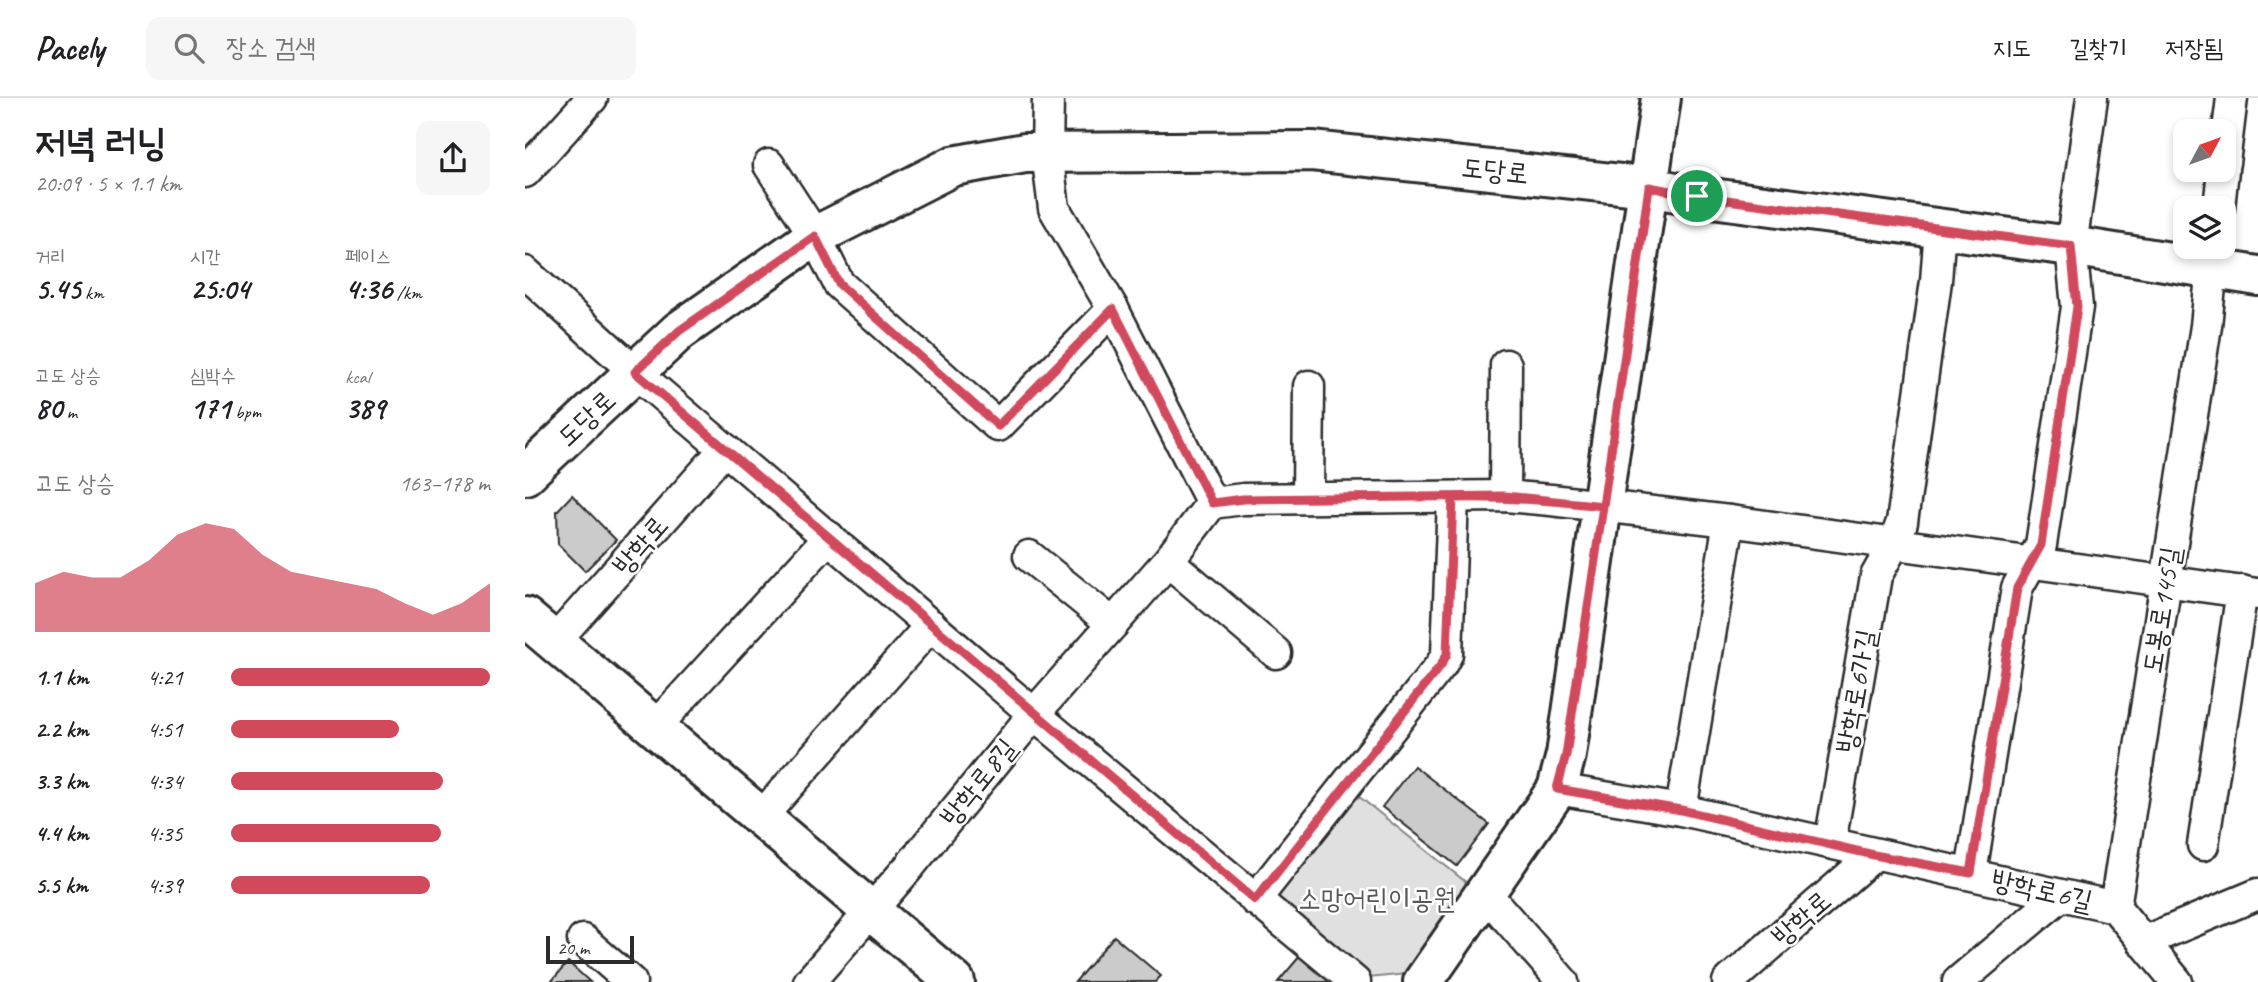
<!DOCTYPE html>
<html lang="ko">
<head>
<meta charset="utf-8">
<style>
	:root { --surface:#fff; --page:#f6f6f6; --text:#202124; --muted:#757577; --line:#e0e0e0; --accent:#d1495b }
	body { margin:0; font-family:Caveat,"Poor Story",sans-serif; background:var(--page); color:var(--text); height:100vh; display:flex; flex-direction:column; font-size:26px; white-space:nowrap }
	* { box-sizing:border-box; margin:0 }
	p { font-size:23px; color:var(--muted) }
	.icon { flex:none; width:38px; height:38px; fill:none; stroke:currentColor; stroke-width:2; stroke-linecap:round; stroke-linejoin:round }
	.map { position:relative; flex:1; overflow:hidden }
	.panel { display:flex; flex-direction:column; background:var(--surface); width:525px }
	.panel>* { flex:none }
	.needle { width:46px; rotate:49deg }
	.buttons { position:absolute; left:1648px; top:21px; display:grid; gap:14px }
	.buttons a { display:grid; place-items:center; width:63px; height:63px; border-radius:14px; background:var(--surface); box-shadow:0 4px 10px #0003; font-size:35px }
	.scale { position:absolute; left:21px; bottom:18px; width:88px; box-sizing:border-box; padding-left:7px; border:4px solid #2b2b2b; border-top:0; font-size:19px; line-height:24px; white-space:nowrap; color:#2b2b2b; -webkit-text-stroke:5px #fff; paint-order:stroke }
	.pin { position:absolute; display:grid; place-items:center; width:60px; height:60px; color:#fff; margin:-30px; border:4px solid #fff; border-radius:50%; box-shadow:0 2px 7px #0007 }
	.round { display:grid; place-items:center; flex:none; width:74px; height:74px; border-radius:14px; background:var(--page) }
	.overview { display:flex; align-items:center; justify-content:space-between; height:119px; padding:0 35px }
	h1 { font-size:38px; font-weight:700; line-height:52px }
	.figures { display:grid; grid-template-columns:repeat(3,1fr); gap:10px; height:119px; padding:7px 35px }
	.figures div { display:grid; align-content:center }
	.figures b { font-size:30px; font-weight:700 }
	.figures small { font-size:19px; font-weight:400 }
	.figures p { font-size:19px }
	.chart { height:196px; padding:14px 35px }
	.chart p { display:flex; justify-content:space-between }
	.chart svg { width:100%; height:126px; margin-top:7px; fill:var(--accent); opacity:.7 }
	ul { padding:0 35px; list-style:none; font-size:23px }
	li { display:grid; grid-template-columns:112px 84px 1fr; align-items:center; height:52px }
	li i { height:18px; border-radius:9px; background:var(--accent) }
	header { display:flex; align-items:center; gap:42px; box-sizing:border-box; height:98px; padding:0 35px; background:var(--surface); border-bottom:2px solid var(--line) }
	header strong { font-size:33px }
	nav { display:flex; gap:38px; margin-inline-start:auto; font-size:24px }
	.search { width:490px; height:63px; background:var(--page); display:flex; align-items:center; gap:18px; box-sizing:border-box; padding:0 24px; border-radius:14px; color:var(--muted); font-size:26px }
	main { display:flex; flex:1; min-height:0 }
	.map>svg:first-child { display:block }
	.green { fill:#e0e0e0; stroke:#868686; stroke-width:2 }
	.building { fill:#cbcbcb; stroke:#2b2b2b; stroke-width:2 }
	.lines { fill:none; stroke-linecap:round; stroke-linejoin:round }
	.street-casing { stroke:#2b2b2b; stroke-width:35 }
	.secondary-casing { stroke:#2b2b2b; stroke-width:44 }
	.street { stroke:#fff; stroke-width:30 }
	.secondary { stroke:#fff; stroke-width:38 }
	.route-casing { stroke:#fff; stroke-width:14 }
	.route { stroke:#d1495b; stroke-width:9 }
	.labels { text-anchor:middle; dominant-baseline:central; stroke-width:5; stroke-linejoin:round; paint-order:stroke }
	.street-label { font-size:28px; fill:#2b2b2b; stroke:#fff }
	.park-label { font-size:28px; fill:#585858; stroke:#fff }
</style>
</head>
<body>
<header>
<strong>Pacely</strong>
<div class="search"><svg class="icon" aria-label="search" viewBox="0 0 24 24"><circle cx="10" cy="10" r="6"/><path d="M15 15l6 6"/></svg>장소 검색</div>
<nav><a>지도</a><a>길찾기</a><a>저장됨</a></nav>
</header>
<main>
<section class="panel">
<div class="overview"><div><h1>저녁 러닝</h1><p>20:09 · 5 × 1.1 km</p></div><a class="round"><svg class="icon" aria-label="share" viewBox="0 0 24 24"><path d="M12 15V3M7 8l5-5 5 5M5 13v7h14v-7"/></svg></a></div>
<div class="figures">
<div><p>거리</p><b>5.45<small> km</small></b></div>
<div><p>시간</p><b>25:04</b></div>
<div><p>페이스</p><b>4:36<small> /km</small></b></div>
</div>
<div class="figures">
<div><p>고도 상승</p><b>80<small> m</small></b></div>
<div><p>심박수</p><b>171<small> bpm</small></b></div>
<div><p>kcal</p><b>389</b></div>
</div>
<div class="chart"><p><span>고도 상승</span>163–178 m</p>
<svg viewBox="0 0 160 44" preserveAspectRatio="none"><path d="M0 44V27L10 23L20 25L30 25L40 19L50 10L60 6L70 8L80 17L90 23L100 25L110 27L120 29L130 34L140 38L150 34L160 27V44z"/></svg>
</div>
<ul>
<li><b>1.1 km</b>4:21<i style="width:100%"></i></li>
<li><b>2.2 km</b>4:51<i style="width:65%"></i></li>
<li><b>3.3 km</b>4:34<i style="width:82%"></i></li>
<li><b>4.4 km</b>4:35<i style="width:81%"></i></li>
<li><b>5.5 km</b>4:39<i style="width:77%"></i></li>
</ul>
</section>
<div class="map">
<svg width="1733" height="884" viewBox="0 0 1733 884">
	<rect width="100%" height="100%" fill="#fff"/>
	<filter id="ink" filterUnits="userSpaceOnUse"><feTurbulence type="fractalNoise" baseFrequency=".0143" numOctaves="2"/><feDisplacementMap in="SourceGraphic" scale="14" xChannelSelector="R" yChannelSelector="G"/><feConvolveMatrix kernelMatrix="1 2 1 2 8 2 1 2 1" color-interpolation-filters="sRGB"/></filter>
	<g filter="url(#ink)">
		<polygon class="green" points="832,697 952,793 892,875 844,880 749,802"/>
		<g class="building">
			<polygon points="47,397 91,442 60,473 33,446 32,413"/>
			<polygon points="889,668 964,726 932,768 857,709"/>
			<polygon points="589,838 636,878 630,884 550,884"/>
			<polygon points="775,858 807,884 753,884"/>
			<polygon points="43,864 65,884 26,884"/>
		</g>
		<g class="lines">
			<g class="street-casing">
				<g id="street">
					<polyline points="523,0 522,55 529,110 588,211 687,405"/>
					<polyline points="1699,65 1707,0"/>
					<polyline points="244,67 290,138 314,186 473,328 588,211"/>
					<polyline points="0,74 67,0"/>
					<polyline points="1694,110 1698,72"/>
					<polyline points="0,174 110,274 509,616 830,884"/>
					<polyline points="980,398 981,267"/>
					<polyline points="783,400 784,288"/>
					<polyline points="504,458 588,526"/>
					<polyline points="643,463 751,555"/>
					<polyline points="29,544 200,351"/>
					<polyline points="130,629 304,439"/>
					<polyline points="1032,691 1156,712 1590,809"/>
					<polyline points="1156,712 1204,423"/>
					<polyline points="236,719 406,527"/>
					<polyline points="1305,745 1351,478 1369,446 1377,424 1411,183 1415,130"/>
					<polyline points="1678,747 1717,493"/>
					<polyline points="1446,775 1492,490 1516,447 1552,209 1546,148 1567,0"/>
					<polyline points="961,796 1038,884"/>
					<polyline points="730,802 916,567 922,556 928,400"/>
					<polyline points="58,842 106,884"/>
					<polyline points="1618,844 1733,796"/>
					<polyline points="284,884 384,769 509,616 643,463 687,405 718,401 980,398 1026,402 1204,423 1733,496"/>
					<polyline points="1203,884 1349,757"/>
					<polyline points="1433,884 1535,798"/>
					<polyline points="1652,884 1590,809 1681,228 1689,149"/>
				</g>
			</g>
			<g class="secondary-casing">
				<g id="secondary">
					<polyline points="0,377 154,233 290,138 428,68 500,55 787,53 1124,89 1172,98 1546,148 1733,178"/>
					<polyline points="0,519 430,884"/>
					<polyline points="898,884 1032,691 1041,657 1136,0"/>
				</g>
			</g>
			<use href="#street" class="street"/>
			<use href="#secondary" class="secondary"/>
		</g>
	</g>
	<g class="lines" filter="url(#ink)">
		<g class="route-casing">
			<path id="route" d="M1172 98 1124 89 1078 408 980 398 718 401 687 405 588 211 473 328 314 186 290 138 154 233 110 274 730 802 916 567 922 556 928 400C979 399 1027 402 1078 408L1041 657 1032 691 1156 712 1349 757 1446 775 1492 490 1516 447 1552 209 1546 148 1172 98"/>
		</g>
		<use href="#route" class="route"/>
	</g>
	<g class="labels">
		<g class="street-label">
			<text transform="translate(970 72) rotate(6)">도당로</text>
			<text transform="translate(61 320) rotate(-43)">도당로</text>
			<text transform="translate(115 447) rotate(-49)">방학로</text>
			<text transform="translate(1636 512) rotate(-81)">도봉로145길</text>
			<text transform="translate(1331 593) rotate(-80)">방학로6가길</text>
			<text transform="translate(453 684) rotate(-51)">방학로8길</text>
			<text transform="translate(1517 792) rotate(13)">방학로6길</text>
			<text transform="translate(1276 820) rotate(-41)">방학로</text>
		</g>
		<g class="park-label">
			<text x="852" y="800">소망어린이공원</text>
		</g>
	</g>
</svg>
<div class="buttons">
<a><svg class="needle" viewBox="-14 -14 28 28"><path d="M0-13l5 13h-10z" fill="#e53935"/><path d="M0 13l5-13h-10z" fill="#757577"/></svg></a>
<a><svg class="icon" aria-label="layers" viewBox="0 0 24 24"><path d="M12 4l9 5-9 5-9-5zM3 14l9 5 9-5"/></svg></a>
</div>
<div class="scale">20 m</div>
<div class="pin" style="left:1172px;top:98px;background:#1e9e55"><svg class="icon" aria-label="arrive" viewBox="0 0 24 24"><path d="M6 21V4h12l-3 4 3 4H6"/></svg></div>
</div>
</main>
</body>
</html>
